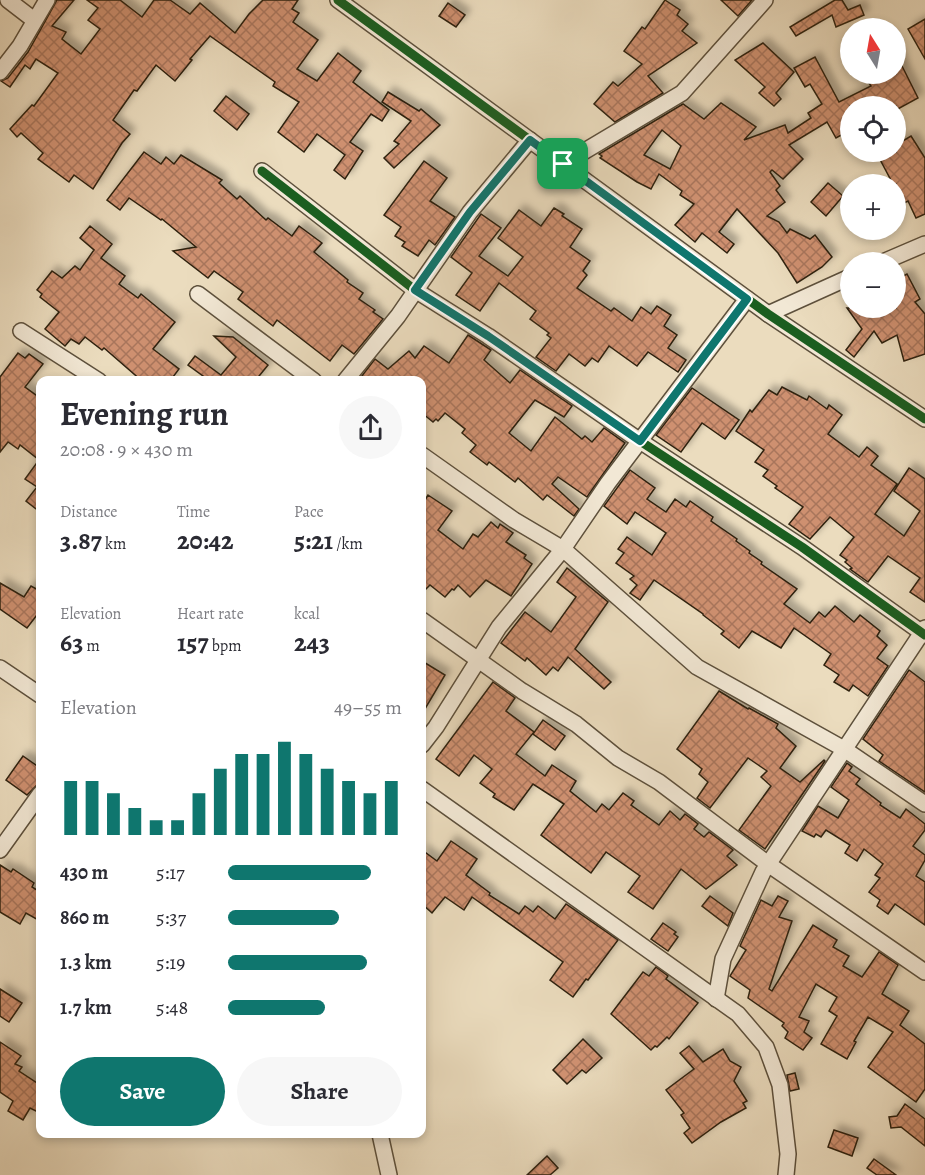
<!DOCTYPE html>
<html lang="en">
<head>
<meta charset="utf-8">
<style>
	:root { --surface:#fff; --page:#f7f7f7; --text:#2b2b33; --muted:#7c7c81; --accent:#0f766e }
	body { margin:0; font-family:Alegreya,serif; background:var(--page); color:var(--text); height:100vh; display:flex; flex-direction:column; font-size:22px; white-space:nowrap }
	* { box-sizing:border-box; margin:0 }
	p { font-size:20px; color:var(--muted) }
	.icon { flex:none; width:33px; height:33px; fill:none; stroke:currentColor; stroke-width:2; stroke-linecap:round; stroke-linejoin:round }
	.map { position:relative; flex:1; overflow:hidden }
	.details { position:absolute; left:36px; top:376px; width:390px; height:762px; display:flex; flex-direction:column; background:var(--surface); border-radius:12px; box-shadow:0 3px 9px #0003 }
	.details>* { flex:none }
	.needle { width:39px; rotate:349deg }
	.tools { position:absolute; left:840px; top:18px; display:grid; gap:12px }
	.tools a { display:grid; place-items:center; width:66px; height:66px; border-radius:50%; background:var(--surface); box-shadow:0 3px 9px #0003; font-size:30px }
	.pin { position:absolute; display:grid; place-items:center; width:51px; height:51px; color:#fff; margin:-26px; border-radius:12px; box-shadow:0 3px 9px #0006 }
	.round { display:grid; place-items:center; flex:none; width:63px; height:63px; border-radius:32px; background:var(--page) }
	.headline { display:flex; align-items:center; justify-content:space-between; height:102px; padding:0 24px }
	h1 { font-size:33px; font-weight:700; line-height:45px }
	.stats { display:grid; grid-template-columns:repeat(3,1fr); gap:9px; height:102px; padding:6px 24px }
	.stats div { display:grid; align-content:center }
	.stats b { font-size:26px; font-weight:700 }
	.stats small { font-size:16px; font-weight:400 }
	.stats p { font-size:16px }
	.chart { height:168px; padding:12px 24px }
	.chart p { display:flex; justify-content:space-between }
	.chart svg { width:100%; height:108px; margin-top:6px; stroke:var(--accent); stroke-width:6 }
	.cta { display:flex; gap:12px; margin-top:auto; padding:12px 24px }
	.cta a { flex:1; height:69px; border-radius:36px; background:var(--accent); color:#fff; font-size:24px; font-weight:700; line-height:69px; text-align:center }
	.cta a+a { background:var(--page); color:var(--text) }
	ul { padding:0 24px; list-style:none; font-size:20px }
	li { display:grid; grid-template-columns:96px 72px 1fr; align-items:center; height:45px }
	li i { height:15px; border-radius:8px; background:var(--accent) }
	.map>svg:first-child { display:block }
	.building { fill:url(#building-cross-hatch); stroke:#2e2110; stroke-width:1.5; fill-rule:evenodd; filter:url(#shadow) }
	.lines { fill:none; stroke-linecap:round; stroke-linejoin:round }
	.minor-casing { stroke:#5d503c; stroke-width:18 }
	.minor { stroke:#f2e8d5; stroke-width:15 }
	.cycleway-casing { stroke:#f2e8d5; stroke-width:13 }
	.cycleway { stroke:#1b5e20; stroke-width:9 }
	.route-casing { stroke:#fff; stroke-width:12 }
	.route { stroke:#0f766e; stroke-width:8 }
</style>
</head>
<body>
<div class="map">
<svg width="925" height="1175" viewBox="0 0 925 1175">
	<defs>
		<pattern id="building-cross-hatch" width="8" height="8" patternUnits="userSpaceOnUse" patternTransform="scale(1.5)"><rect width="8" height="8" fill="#ce9070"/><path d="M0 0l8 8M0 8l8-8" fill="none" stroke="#a8755b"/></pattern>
		<filter id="shadow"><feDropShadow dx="5.5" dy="-5.5" stdDeviation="3" flood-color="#0004"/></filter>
	</defs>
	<rect width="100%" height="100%" fill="#ebdcbe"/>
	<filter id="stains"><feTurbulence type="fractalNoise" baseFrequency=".00333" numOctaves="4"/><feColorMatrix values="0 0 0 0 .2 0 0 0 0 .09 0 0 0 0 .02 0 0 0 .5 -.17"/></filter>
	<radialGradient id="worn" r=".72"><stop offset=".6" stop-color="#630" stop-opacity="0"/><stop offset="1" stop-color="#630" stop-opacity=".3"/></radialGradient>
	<g class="building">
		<polygon points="57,0 74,0 52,26 66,32 62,39 81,54 100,29 88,20 98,8 87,0 120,0 142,17 154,0 170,0 190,14 200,3 235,33 249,14 263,0 298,0 292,9 299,13 293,22 318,40 297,69 317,81 338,53 361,71 353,82 389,110 382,121 371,114 350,142 363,151 345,179 334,170 345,155 317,134 304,152 278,132 299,102 273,86 275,82 210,36 190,59 192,60 175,81 156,65 137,91 134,90 113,120 130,134 122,143 93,189 74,175 69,182 38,159 43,153 21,133 17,137 10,129 32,105 34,106 58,73 36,59 30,69 25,65 10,87 1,81 8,78 28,52"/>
		<polygon points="665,0 680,10 677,15 688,24 682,31 697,43 648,76 663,93 615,122 594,104 613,82 618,86 642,64 624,51 642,27 645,29"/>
		<polygon points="721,0 752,0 738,16"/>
		<polygon points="835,0 842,0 848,10 860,5 864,15 836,27 832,15 796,36 790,27"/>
		<polygon points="448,3 465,15 456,27 439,16"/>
		<polygon points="925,19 925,59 908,29"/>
		<polygon points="763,43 794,72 776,93 781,99 774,106 759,93 765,87 735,60"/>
		<path d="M896 54 918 98 896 110V106H850V130L836 138 827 122 789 145 803 159 783 179 772 170 770 172 780 186 776 190 785 202 767 216 779 222 787 233 790 229 810 239 815 235 832 257 822 267 797 283 778 253 737 209 719 232 734 244 727 253 702 233 695 242 675 225 694 204 680 195 682 191 659 174 651 189 637 182 600 158 602 156 599 154 683 104 704 119 721 103 756 127 744 140 785 125 788 133 811 118 808 113 822 104 810 84 805 87 794 68 815 57 839 102 871 86 869 83 887 74H896ZM662 130 681 146 670 169 644 155Z"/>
		<polygon points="388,92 419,111 421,109 440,125 394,168 384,158 399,144 394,141 411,121 382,102"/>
		<polygon points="226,96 249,114 237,130 214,111"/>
		<polygon points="911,136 925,158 925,214 916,218 908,201 896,207 896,184 893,184 876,152 896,152 896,145"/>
		<polygon points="144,152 161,164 166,157 174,164 181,155 222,180 219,183 237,199 240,196 266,220 268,218 292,236 299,226 322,243 314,252 348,280 347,282 363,293 359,299 375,310 373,312 383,319 354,354 342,345 330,361 277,320 273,326 238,299 243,292 214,271 208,278 173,251 196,247 162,219 161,220 129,198 120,210 107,200"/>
		<polygon points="424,161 447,178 430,201 455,217 435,245 429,240 418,256 402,246 405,242 395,236 401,227 384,215"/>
		<polygon points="828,183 843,196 826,216 811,202"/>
		<polygon points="554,208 564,214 562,216 582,229 570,247 590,261 583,271 587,275 577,288 611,311 614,308 632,321 641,307 651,314 657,306 671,315 664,326 677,335 668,348 686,360 678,372 648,352 637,366 609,346 598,362 592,358 585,366 569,354 556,371 536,357 551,338 547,335 549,333 530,319 536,311 499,283 480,311 456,295 472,273 451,257 481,214 501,228 479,256 508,276 523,257 498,238 519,210 541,226"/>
		<polygon points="90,226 112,244 101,258 125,276 119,284 138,298 141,294 175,322 153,349 179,369 170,381 142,381 104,348 102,350 85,337 79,344 71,339 65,346 45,329 59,312 40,297 42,294 37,290 52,271 62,278 75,266 80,270 94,250 80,238"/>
		<polygon points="907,274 920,299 915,302 925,314 925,354 904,361 897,335 882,343 874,331 854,357 846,350 862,329 847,308 896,308 896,280"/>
		<polygon points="468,335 491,350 484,360 510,383 520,370 572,406 564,417 535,400 509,433 531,451 555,417 582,439 585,436 592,442 604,428 625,443 587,497 558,477 552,484 579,509 574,516 547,495 543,500 518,478 515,482 489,462 487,465 470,452 476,445 462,433 465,429 445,413 438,421 436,419 433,422 422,413 422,381 358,381 375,359 388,369 409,351 415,358 424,346 449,363"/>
		<polygon points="214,336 233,337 268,365 255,381 210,381 188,365 195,356 221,375 236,357"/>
		<polygon points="18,353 25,358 29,354 43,364 25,387 40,398 40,512 26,501 37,487 25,479 39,460 20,445 18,449 8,442 0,452 0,377"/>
		<polygon points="782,387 807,400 809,396 827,409 829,405 842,415 828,434 859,457 867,447 878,456 871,465 897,484 875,514 904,536 920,511 894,491 909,468 925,479 925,602 910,592 920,578 888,556 868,582 850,569 852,568 845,562 847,560 840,555 854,537 830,517 810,539 789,524 803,507 775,488 777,486 763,476 768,470 755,462 764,450 736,431 750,410 752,412 769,390 777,395"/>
		<polygon points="692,388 739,420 725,439 702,423 681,452 656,435"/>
		<polygon points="630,470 655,488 647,499 666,512 675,499 686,507 690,501 713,517 711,521 737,539 736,541 750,551 749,553 762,562 761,564 797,589 784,604 810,623 819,612 825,617 835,606 854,622 860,615 880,631 877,636 887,645 877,658 888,666 868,696 853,685 849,691 834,682 839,675 824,665 831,654 794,628 781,648 752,631 739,648 721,634 724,631 703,615 703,614 654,580 640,600 630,593 637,585 630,579 634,576 616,563 624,553 618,549 627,537 652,555 666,533 635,512 627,524 604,506"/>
		<polygon points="428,495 452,511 438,530 463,549 473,534 478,537 491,522 498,528 500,524 513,533 506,542 526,555 524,558 532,564 511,596 486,580 470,597 458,585 454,590 452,589 445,597 430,585 422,593 422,505"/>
		<polygon points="567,568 608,602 575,649 611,682 604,689 568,657 558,671 553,667 546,675 527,658 525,661 501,643 525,612 551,632 576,597 557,582"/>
		<polygon points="0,583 24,597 31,586 40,591 40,611 27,628 0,609"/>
		<polygon points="422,661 445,675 422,714"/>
		<polygon points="909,670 925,682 925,792 879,761 883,755 863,739"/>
		<polygon points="493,682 515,698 506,711 534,732 516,754 545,776 552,765 576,781 570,791 596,812 602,804 609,810 623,793 634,801 631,805 659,825 670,811 680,820 685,814 698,824 694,829 704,837 709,832 733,850 727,856 737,865 706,889 681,869 653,909 628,892 640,876 606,852 591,873 541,835 564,804 533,784 514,810 493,797 495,794 480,783 492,769 474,755 459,776 436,759"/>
		<polygon points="719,691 748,709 749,708 778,724 776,728 796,746 780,768 800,782 824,760 825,761 765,849 739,830 771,786 761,777 767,771 748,758 710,808 697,798 708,782 699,774 702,769 677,749"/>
		<polygon points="543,720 565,736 555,750 533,734"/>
		<polygon points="23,756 40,768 40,782 27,795 6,780"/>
		<polygon points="847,763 852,767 849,771 860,779 856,784 881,803 880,805 900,818 906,809 925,824 925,830 913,846 925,855 925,860 916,876 925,882 925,925 895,904 888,914 877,906 880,900 869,892 880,878 875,875 883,864 864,849 857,861 845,853 850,845 826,830 821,837 816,834 814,837 802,831 818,806 838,818 849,800 831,787"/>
		<polygon points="451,841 477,859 466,875 490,893 489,895 519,914 525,906 533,912 538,906 555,919 566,904 618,940 588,980 586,979 573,997 550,980 563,962 472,897 464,910 445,897 432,913 422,904 422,850 437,861"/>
		<polygon points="0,865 11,872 13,869 34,883 32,887 40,892 40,921 26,913 20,924 0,912"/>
		<polygon points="710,896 733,913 728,926 702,906"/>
		<polygon points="778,896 788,901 779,917 792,921 769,989 772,991 813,925 837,940 833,947 849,956 843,966 862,977 879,952 898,965 882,994 909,1011 900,1025 925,1044 925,1089 916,1102 868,1067 893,1032 868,1017 854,1041 856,1042 847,1059 821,1044 837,1016 829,1011 837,997 816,984 799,1017 809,1021 804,1032 812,1038 803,1050 785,1038 788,1032 782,1026 784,1023 748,998 750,990 730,976 746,950 740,946 761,900 772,906"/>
		<polygon points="663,923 676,932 674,934 678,937 668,951 651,939"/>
		<polygon points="656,967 668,976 666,979 698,1003 669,1039 667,1037 657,1047 655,1046 651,1050 611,1014 643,972 649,976"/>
		<polygon points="0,989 22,1003 9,1022 0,1016"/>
		<polygon points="583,1039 602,1058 586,1073 582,1070 567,1084 553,1070"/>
		<polygon points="0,1042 21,1056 15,1064 22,1067 19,1071 40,1085 40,1104 36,1111 30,1108 23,1120 8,1111 13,1101 0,1092"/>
		<polygon points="689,1046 703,1062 723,1049 730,1061 741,1067 734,1081 747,1101 743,1103 746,1108 721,1122 692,1143 684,1133 690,1128 681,1115 684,1113 666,1090 694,1069 680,1053"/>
		<polygon points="795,1073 799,1089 790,1091 787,1075"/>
		<polygon points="905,1104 925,1119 925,1146 901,1127 891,1128 889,1117 897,1116"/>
		<polygon points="834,1130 858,1138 852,1156 828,1147"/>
		<polygon points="547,1156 558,1168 550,1175 527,1175"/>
		<polygon points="874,1159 896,1175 877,1175 867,1168"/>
	</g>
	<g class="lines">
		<g class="minor-casing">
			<g id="minor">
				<polyline points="8,0 34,20"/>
				<polyline points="338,0 768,314 925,419"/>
				<polyline points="0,72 20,46 47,0"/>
				<polyline points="563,164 682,93 765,0"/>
				<polyline points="262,171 415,290 488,336 640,441 802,547 925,635"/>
				<polyline points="883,262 925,244"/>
				<polyline points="198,294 314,381"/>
				<polyline points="768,314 850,277"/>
				<polyline points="21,331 99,381"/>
				<polyline points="345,381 398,316 470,212 530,140"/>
				<polyline points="422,455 514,520 563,549 697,667 844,749 925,804"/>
				<polyline points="422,620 522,691 576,724 618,758 659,782 768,864 925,972"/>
				<polyline points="0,668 40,695"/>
				<polyline points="422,745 436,727 499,627 563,549 608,483 747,299"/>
				<polyline points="422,789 738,1014 766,1047 780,1085 788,1154 786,1175"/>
				<polyline points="0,850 40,794"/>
				<polyline points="716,999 723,959 763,872 925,628"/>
				<polyline points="380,1134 389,1175"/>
			</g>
		</g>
		<use href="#minor" class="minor"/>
		<g class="cycleway-casing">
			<g id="cycleway">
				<polyline points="338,0 768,314 925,419"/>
				<polyline points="262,171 415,290 488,336 640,441 802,547 925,635"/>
			</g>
		</g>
		<use href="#cycleway" class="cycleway"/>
	</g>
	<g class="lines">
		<g class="route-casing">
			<polygon id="route" points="530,140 747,299 640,441 488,336 415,290 470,212"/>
		</g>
		<use href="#route" class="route"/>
	</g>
	<rect width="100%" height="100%" filter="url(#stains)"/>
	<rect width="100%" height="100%" fill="url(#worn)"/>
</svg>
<div class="tools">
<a><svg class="needle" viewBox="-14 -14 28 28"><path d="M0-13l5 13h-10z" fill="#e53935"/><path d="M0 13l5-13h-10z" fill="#7c7c81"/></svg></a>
<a><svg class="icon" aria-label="locate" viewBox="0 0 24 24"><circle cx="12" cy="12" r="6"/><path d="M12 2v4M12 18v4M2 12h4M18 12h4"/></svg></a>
<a>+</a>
<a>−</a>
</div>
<div class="pin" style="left:563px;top:164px;background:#1e9e55"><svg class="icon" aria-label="arrive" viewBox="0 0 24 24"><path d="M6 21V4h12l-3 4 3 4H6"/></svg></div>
<section class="details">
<div class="headline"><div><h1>Evening run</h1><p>20:08 · 9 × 430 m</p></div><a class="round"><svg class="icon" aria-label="share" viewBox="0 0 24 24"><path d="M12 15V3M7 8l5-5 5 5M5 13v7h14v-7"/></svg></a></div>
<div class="stats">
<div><p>Distance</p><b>3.87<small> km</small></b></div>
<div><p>Time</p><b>20:42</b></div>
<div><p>Pace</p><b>5:21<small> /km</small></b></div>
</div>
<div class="stats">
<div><p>Elevation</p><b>63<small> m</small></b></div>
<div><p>Heart rate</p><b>157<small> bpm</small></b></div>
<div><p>kcal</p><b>243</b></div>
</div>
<div class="chart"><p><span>Elevation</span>49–55 m</p>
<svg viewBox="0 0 160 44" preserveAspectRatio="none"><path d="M5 44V22M15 44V22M25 44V27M35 44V33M45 44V38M55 44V38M65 44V27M75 44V17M85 44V11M95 44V11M105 44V6M115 44V11M125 44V17M135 44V22M145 44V27M155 44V22"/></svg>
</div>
<ul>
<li><b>430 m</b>5:17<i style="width:82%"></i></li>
<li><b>860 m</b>5:37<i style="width:64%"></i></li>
<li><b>1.3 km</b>5:19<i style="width:80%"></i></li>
<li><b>1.7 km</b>5:48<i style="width:56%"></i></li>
</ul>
<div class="cta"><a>Save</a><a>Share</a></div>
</section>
</div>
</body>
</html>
